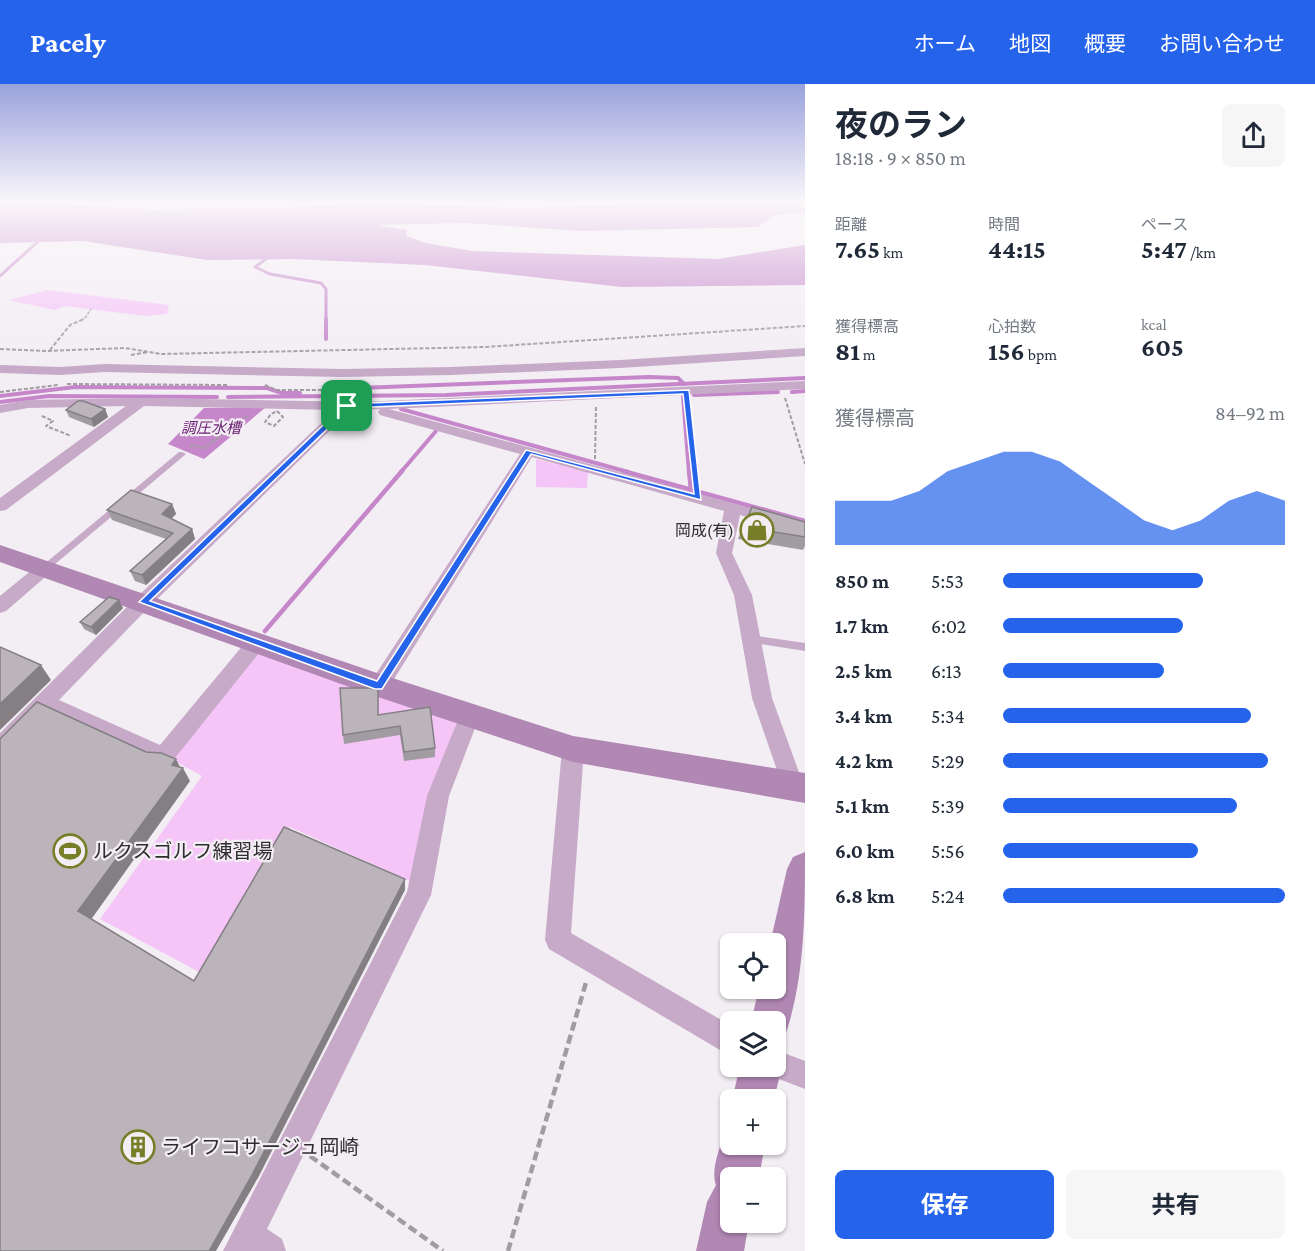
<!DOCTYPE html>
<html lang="ja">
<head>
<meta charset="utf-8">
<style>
	:root { --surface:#fff; --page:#f6f6f7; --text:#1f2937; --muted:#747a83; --accent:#2563eb }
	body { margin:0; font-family:"Crimson Pro","Noto Sans JP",serif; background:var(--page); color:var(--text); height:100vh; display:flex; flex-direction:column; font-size:22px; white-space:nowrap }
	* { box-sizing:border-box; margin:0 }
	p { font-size:20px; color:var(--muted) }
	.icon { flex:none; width:33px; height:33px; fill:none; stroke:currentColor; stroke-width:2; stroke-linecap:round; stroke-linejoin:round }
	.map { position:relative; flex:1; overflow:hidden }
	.side { display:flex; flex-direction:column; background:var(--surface); width:510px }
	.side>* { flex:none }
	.fabs { position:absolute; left:720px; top:849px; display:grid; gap:12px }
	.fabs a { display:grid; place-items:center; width:66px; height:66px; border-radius:9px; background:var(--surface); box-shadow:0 2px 4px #0004; font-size:30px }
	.pin { position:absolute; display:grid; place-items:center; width:51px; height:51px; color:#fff; margin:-26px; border-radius:12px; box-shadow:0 3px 9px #0006 }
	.round { display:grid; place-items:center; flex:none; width:63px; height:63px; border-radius:9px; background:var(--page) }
	.head { display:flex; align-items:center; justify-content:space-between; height:102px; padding:0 30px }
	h1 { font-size:33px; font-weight:700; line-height:45px }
	.figures { display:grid; grid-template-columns:repeat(3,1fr); gap:9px; height:102px; padding:6px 30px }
	.figures div { display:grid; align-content:center }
	.figures b { font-size:26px; font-weight:700 }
	.figures small { font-size:16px; font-weight:400 }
	.figures p { font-size:16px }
	.chart { height:168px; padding:12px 30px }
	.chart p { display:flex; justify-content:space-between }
	.chart svg { width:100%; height:108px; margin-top:6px; fill:var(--accent); opacity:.7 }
	.cta { display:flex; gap:12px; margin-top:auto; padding:12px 30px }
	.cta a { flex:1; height:69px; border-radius:9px; background:var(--accent); color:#fff; font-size:24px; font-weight:700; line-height:69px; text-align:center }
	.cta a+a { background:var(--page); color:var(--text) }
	ul { padding:0 30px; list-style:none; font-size:20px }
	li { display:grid; grid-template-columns:96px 72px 1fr; align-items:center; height:45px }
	li i { height:15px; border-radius:8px; background:var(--accent) }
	header { display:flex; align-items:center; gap:36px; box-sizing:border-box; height:84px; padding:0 30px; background:var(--accent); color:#fff }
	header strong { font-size:28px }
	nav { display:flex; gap:33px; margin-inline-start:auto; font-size:21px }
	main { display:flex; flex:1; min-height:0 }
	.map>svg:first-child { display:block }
	.green { fill:#f5c5f8 }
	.water { fill:#c587ca }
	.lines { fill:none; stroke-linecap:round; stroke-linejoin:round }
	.stream-far2 { stroke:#c587ca; stroke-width:3 }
	.stream-far1 { stroke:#c587ca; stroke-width:4 }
	.stream { stroke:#c587ca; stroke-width:4.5 }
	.path-far3 { stroke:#a19ca1; stroke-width:1.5; stroke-dasharray:3 1.5; stroke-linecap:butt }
	.path-far2 { stroke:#a19ca1; stroke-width:2; stroke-dasharray:4 2; stroke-linecap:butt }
	.path-far1 { stroke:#a19ca1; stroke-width:3; stroke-dasharray:5 3; stroke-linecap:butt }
	.path { stroke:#a19ca1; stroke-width:4.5; stroke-dasharray:9 4.5; stroke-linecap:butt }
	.lane { fill:#c6aac8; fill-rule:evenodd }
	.street { fill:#c6aac8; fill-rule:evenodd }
	.secondary { fill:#b187b4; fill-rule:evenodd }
	.wall { fill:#a19ca1 }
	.shaded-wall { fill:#837f83 }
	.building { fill:#bbb5bb; stroke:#837f83; stroke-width:1.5 }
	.route { fill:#2563eb; stroke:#fff; stroke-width:1.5; fill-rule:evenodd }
	.labels { text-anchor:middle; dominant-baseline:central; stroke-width:4.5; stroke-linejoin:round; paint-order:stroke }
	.far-water-label { font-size:15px; font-style:italic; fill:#6b2173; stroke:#f3edf4 }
	.poi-label { font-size:16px; fill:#302d30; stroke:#f3edf4; text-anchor:end }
	.near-poi-label { font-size:20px; fill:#302d30; stroke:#f3edf4; text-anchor:start }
</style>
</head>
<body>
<header>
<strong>Pacely</strong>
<nav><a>ホーム</a><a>地図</a><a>概要</a><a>お問い合わせ</a></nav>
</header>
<main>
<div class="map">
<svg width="805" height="1167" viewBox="0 0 805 1167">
	<rect width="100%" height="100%" fill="#f3edf4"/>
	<g class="green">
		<polygon points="48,206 169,221 167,230 146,232 64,222 55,226 9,216"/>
		<polygon points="536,375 588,388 587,404 536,403"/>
		<polygon points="259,567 457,636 414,799 290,743 203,890 100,835 202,692 169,674"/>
	</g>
	<g class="water">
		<polygon points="0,118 36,118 154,126 296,123 369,118 523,124 661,118 805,118 805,129 775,131 758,143 581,147 465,139 376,141 407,146 406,152 426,159 472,167 718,175 805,161 805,201 622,203 425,181 293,175 207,176 83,157 0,159"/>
		<polygon points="266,323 204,375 168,360 204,324"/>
	</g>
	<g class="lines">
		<g class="stream-far2">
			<polyline points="270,172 255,183 270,190 321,199 326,205 326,236"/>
			<polyline points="0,192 43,153"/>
		</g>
		<g class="stream-far1">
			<polyline points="326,235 326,255"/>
			<polyline points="359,304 649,293 678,294 684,300"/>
			<polyline points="792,308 805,307"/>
			<polyline points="694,311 778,308"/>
			<polyline points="0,312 75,303 267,304 282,309 300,309"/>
			<polyline points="683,312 689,388"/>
			<polyline points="228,313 446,311 805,294"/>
			<polyline points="0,318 49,312 217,313"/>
			<polyline points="401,325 628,388"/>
			<polyline points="401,388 436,347"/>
		</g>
		<g class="stream">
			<polyline points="623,387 805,437"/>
			<polyline points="689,387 691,406"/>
			<polyline points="265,547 402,387"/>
		</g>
		<polyline class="path-far3" points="81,236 85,234 91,225"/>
		<g class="path-far2">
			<polyline points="0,265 45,267 125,264 161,270 485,263 805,242"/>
			<polyline points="50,266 70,241 84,235"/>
			<polyline points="131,271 148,268"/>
			<polyline points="67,300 229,301"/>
			<polyline points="265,301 276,306 347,306"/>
			<polyline points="0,308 58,301"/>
			<polyline points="785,314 805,380"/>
			<polyline points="687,317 695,388"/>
			<polygon points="277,327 283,333 274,342 265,338 271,330"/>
			<polyline points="42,332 53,337 46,342 71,352"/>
			<polyline points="190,363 193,361 204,364 247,332"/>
			<polyline points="595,375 596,321"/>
		</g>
		<polyline class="path-far1" points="695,387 696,400"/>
		<g class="path">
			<polyline points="310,1072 443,1167"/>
			<polyline points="508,1167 587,895"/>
		</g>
		<g class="lane">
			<polygon points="179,368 182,368 186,370 48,486 42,486 40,484 42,482"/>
			<polygon points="751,551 805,559 805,567 747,558 746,555 747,552"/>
		</g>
		<g class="street">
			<polygon points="805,264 805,272 620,284 451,291 342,293 105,288 60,291 0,289 0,281 60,283 105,280 342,285 451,283 620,276"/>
			<polygon points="805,297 805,305 389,325 805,439 805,449 740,431 732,469 752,511 772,614 804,702 801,709 793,712 785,709 752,614 734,511 716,469 724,427 532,373 386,608 379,610 372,608 369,602 372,596 520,370 380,331 378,328 380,325 351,326 149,523 59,616 160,661 249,554 256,552 263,554 265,559 263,564 171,679 163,681 155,679 47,629 8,669 0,672 0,649 137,513 335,326 144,322 6,426 0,427 0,414 126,322 28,324 0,329 0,321 28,316 141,314 363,318"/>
			<polygon points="45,478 51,480 54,484 51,488 6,527 0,529 0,512 39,480"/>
			<polygon points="470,622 477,625 480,631 449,712 431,811 267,1145 282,1155 286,1167 223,1167 407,808 427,712 460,631 463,625"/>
			<polygon points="573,656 581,658 584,665 571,849 730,941 730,970 720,966 549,865 545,856 562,665 565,658"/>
			<polygon points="776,966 805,977 805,1005 766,990 763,982 776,982"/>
		</g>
		<g class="secondary">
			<polygon points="0,461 383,591 573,652 805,689 805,719 573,678 369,610 0,478"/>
			<path d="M805 768C805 830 805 894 785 952L776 956V938H751L759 904H776V860H770L787 785 793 773Z"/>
			<polygon points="776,967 782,982 774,1016 732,1016 740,982 776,982"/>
			<path d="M730 1043V1060H765L759 1094H730V1138H749L744 1167H696L707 1118 716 1101C710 1085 721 1060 727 1044Z"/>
		</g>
	</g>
	<g class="wall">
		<polygon points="105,325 108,333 94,343 69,333 66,326"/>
		<polygon points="172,420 176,430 171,434 192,445 195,455 146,501 135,497 130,487 166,455 112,436 107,426"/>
		<polygon points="752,423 805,438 805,462 803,466 738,455 746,435"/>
		<polygon points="123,524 96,551 84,545 80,538"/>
		<polygon points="378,606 378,631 430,623 435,664 435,673 404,677 400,651 344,660 343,651"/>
	</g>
	<g class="shaded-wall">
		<polygon points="105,325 108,333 94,343 91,335"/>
		<polygon points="172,420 176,430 166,440 162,430"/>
		<polygon points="192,445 195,455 146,501 142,491"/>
		<polygon points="119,516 123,524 96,551 91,543"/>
		<polygon points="41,581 51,596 0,646 0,620"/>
		<polygon points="176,675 182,687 183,684 190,697 90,837 78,827"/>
		<polygon points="405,795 405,806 259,1092 216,1167 209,1167"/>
	</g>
	<g class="building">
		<polygon points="78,317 83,317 105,325 91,335 66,326"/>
		<polygon points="131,406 172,420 162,430 192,445 142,491 130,487 173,449 107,426"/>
		<polygon points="752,423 805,438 805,453 744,443"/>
		<polygon points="109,513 119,516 91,543 80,538"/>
		<polygon points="0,563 41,581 0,620"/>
		<polygon points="340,604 370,604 378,606 378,631 430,623 435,664 404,668 400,642 343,651"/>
		<polygon points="37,618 146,668 161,669 176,675 172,681 183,684 78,827 194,897 284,743 405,795 252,1091 209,1167 0,1167 0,655"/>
	</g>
	<linearGradient id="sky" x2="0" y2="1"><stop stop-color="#9aa2dc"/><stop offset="0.42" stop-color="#faf7fa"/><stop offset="1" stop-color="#faf7fa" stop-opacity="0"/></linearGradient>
	<rect width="805" height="281" fill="url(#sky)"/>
	<path class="route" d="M689 306 701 416 531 370 382 605H375L139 518 345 320ZM683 310 694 410 526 366 377 597 150 517 349 324Z"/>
	<defs>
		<g id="shop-ring" transform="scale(1.725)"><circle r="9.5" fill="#f3edf4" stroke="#767e28" stroke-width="1.5"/><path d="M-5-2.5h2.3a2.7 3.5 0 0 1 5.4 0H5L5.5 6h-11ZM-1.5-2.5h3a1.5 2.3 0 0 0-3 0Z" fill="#767e28"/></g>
		<g id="stadium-ring" transform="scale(1.725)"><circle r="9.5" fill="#f3edf4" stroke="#767e28" stroke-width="1.5"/><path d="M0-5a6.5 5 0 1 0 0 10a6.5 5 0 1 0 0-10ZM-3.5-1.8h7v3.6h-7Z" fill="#767e28"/></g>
		<g id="building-ring" transform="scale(1.725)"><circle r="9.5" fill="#f3edf4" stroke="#767e28" stroke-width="1.5"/><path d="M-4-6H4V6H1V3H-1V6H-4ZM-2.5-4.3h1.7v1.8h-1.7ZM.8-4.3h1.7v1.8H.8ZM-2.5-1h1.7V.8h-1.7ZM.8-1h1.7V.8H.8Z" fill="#767e28"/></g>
	</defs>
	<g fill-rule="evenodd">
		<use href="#shop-ring" x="757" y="446"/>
		<use href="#stadium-ring" x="70" y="767"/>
		<use href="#building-ring" x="138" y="1063"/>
	</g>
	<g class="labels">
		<g class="far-water-label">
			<text x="211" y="344">調圧水槽</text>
		</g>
		<g class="poi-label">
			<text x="734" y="446">岡成(有)</text>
		</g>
		<g class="near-poi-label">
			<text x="93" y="767">ルクスゴルフ練習場</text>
			<text x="161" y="1063">ライフコサージュ岡崎</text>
		</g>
	</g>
</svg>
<div class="fabs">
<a><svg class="icon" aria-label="locate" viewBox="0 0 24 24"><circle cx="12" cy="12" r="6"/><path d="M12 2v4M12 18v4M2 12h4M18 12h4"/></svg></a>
<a><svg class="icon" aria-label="layers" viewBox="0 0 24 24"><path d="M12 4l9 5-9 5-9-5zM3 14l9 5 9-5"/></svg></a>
<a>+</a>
<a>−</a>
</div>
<div class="pin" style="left:347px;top:322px;background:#1e9e55"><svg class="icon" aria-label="arrive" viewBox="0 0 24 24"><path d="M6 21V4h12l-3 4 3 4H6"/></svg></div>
</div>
<section class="side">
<div class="head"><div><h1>夜のラン</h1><p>18:18 · 9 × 850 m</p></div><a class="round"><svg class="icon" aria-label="share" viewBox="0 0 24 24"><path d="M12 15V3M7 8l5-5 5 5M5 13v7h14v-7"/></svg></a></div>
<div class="figures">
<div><p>距離</p><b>7.65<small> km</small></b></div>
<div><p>時間</p><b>44:15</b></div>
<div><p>ペース</p><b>5:47<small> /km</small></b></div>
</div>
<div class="figures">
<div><p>獲得標高</p><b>81<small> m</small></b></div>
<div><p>心拍数</p><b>156<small> bpm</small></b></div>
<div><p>kcal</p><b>605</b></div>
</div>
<div class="chart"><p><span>獲得標高</span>84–92 m</p>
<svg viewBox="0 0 160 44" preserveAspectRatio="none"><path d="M0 44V26L10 26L20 26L30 22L40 14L50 10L60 6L70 6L80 10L90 18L100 26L110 34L120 38L130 34L140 26L150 22L160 26V44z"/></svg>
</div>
<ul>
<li><b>850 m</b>5:53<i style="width:71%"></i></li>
<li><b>1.7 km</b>6:02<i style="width:64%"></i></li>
<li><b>2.5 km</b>6:13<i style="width:57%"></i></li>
<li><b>3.4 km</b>5:34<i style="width:88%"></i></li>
<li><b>4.2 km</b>5:29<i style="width:94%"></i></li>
<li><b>5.1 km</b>5:39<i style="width:83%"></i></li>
<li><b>6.0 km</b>5:56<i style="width:69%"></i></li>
<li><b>6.8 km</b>5:24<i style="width:100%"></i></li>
</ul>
<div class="cta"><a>保存</a><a>共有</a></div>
</section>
</main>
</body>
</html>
